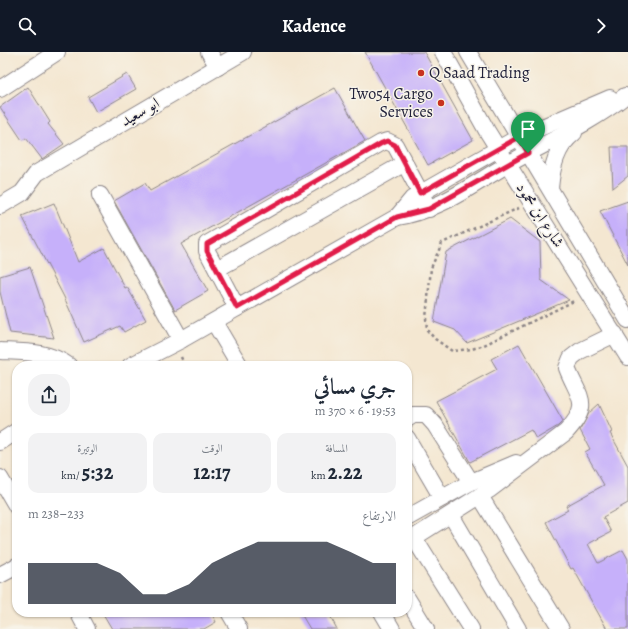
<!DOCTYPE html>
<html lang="ar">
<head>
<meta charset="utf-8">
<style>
	:root { --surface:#fff; --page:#f2f2f3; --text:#1f2937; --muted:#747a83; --accent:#111827 }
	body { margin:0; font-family:Alegreya,Amiri,serif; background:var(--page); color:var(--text); direction:rtl; height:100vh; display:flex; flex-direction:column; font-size:15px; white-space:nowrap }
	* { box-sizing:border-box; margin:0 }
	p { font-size:13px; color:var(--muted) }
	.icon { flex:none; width:22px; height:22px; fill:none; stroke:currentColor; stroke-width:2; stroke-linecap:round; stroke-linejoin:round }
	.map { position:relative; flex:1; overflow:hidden; direction:ltr }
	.sheet { position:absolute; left:12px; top:309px; width:400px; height:256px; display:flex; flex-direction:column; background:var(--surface); border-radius:16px; box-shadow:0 1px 3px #0004; direction:rtl }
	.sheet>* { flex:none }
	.pin { position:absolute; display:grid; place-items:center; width:34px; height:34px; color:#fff; margin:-41px -17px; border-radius:50% 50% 50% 0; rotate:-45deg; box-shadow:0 0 4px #0007 }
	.pin .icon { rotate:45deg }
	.round { display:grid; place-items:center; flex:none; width:42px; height:42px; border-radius:16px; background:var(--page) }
	.head { display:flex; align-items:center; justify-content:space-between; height:68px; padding:0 16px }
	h1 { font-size:22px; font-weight:700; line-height:30px }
	.metrics { display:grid; grid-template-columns:repeat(3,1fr); gap:6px; height:68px; padding:4px 16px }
	.metrics div { display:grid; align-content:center; border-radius:10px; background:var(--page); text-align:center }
	.metrics b { font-size:20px; font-weight:700 }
	.metrics small { font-size:11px; font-weight:400 }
	.metrics p { font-size:11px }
	.chart { height:112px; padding:8px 16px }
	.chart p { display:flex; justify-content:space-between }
	.chart svg { width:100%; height:72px; margin-top:4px; fill:var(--accent); opacity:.7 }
	header { display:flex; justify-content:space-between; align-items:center; height:52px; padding:0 16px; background:var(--accent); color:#fff; font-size:18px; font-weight:700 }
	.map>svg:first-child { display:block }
	.building { fill:#c6b0fa }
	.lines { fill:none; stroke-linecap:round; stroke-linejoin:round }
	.minor-casing { stroke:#8b8486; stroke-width:18 }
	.path { stroke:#8b8486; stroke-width:2.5; stroke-dasharray:3 3; stroke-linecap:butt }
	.minor { stroke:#fff; stroke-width:16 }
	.route-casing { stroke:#fff; stroke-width:8 }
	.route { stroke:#e11d48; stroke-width:5 }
	.poi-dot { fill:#c8321e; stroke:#f7f3e8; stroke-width:1.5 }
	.labels { text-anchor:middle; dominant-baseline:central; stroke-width:3; stroke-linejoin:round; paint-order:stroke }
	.poi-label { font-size:16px; fill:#22223b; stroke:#f7f3e8; text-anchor:start }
	.street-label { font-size:16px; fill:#22223b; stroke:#f7f3e8 }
</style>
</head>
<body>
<header><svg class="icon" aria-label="forward" viewBox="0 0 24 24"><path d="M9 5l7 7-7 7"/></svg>Kadence<svg class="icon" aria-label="search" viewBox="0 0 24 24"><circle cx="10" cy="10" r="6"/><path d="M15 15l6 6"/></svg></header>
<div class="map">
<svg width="628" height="577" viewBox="0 0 628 577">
	<rect width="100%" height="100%" fill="#f7f3e8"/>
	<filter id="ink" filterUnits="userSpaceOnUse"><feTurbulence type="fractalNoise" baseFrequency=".025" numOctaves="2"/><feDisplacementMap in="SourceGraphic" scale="8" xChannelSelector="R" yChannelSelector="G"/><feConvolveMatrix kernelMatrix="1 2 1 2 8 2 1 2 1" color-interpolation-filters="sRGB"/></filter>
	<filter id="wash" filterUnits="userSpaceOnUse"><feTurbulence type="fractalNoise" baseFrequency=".012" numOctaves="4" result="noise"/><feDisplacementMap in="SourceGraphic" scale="16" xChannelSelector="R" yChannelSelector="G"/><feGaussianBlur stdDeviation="0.9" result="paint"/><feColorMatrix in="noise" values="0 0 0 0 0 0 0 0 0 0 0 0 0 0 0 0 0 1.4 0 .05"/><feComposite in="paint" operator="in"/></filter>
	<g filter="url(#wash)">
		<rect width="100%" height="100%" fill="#f4e7d1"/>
		<g id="blocks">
			<g class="building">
				<polygon points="365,0 424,0 473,88 428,113"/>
				<polygon points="127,22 136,37 96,60 88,45"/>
				<polygon points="28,35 50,70 48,72 64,92 42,107 26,86 22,88 0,55"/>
				<polygon points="335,36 365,89 181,192 208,239 175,258 114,149 145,131 150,139"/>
				<polygon points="611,95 628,95 628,124 613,136"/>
				<polygon points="628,149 628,213 600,159"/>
				<polygon points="54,151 78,210 104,196 125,236 127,235 146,268 124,280 120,274 84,290 64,245 22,164"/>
				<polygon points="510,167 540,190 541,228 569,248 467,291 455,278 434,270 446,200"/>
				<polygon points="30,215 54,286 10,281 0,240 0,224"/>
				<polygon points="519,292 563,369 558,374 536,387 531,378 470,410 436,349 497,317 491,307"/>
				<polygon points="599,352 612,380 610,381 628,414 628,451 603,465 611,480 588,492 598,511 623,498 628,507 628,577 607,577 573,516 571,517 546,470 568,458 566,454 604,433 585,400 590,397 580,378 589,361"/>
				<polygon points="102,560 211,560 216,570 204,577 112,577"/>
				<polygon points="300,560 328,560 337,577 310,577"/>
			</g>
		</g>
	</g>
	<g filter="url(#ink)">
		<use href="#blocks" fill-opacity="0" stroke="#8b8486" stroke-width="1"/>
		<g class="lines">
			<g class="minor-casing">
				<g id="minor">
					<polyline points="209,0 218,15"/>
					<polyline points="443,0 487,79 628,305"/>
					<polyline points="468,0 628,268"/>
					<polyline points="0,37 57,0"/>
					<path d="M550 136C552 115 556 95 574 81"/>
					<polyline points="100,143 181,288"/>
					<polyline points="0,154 22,141 37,121 243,0"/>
					<polyline points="397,165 412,147 421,141 519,85 610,46"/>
					<polyline points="217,217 405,111"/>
					<polyline points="237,256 207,199 207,192 381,91 387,89 395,93 429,157"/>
					<polyline points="214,270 240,314"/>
					<path d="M0 299C24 300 49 299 69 314"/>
					<path d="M130 314 181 288 397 165C440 159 474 131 512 110 549 89 591 71 625 44"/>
					<polyline points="407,367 413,363 426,363 435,373 471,430"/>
					<polyline points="407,386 442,446"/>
					<polyline points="0,390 17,379"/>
					<polyline points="0,426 17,455"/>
					<polyline points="480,444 561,577"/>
					<polyline points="451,463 518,577"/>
					<polyline points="407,466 471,430 516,411"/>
					<polyline points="414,486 471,577"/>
					<path d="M407 490 489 438 566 380C593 351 578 345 567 316L571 306 580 299 615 282"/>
					<polyline points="0,523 17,514"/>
					<polyline points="407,546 426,577"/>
					<polyline points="78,560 87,577"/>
					<polyline points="229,560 239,577"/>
					<polyline points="382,560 392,577"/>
				</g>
			</g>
			<g class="path">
				<polyline points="519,156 442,191 431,216 426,266 427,278 435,287 452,299 472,297 484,293 576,248"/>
				<polyline points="181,305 185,314"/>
			</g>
			<use href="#minor" class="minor"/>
		</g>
	</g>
	<g class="lines" filter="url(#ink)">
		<g class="route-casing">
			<polygon id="route" points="519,85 528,101 429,157 397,165 237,256 207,199 207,192 382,91 387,89 395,93 420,141"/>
		</g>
		<use href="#route" class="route"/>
	</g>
	<g class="poi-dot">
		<circle cx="421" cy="21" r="4"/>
		<circle cx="441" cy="51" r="4"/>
	</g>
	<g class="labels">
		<g class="poi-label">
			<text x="429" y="21">Q Saad Trading</text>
			<text x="433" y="42" text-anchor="end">Two54 Cargo<tspan x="433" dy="18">Services</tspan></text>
		</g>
		<g class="street-label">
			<text transform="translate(140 60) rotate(-30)">ابو سعيد</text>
			<text transform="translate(540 163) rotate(57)">شارع ابن محمود</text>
		</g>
	</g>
</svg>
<div class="pin" style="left:528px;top:101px;background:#1e9e55"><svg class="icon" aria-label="arrive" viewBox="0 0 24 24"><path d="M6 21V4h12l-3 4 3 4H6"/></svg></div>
<section class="sheet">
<div class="head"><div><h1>جري مسائي</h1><p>19:53 · 6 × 370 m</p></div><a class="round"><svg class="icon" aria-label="share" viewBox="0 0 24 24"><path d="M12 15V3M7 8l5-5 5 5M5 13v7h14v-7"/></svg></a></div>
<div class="metrics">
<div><p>المسافة</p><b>2.22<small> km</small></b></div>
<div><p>الوقت</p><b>12:17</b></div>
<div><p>الوتيرة</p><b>5:32<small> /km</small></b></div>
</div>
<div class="chart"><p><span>الارتفاع</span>233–238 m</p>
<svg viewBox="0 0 160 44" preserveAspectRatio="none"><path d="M0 44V19L10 19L20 19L30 19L40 25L50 38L60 38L70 32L80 19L90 12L100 6L110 6L120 6L130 6L140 12L150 19L160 19V44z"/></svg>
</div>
</section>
</div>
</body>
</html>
